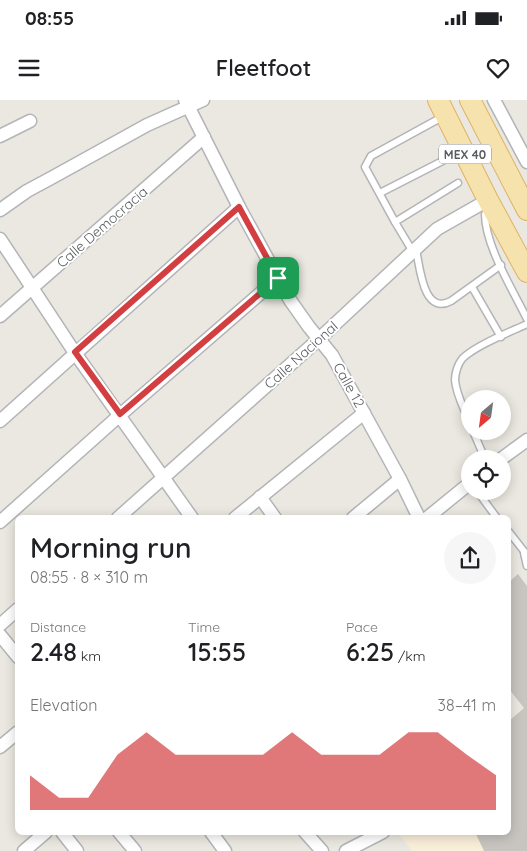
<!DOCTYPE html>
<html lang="en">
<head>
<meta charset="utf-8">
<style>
	:root { --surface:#fff; --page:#f6f6f6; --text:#202124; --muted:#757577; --accent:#d33e41 }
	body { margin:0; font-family:Quicksand,sans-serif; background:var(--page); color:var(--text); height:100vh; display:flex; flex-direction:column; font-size:19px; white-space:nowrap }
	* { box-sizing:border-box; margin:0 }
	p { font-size:16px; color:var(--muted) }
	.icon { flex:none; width:28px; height:28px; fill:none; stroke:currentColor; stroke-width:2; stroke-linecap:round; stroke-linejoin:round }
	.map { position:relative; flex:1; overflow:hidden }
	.sheet { position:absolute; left:15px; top:415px; width:496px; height:320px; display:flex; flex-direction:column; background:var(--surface); border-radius:8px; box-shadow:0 2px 12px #0003 }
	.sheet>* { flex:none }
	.needle { width:32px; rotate:209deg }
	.tools { position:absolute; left:461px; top:290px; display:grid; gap:10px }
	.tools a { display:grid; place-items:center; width:50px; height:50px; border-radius:50%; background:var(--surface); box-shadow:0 2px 12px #0003; font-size:25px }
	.pin { position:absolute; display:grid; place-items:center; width:42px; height:42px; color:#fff; margin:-21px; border-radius:10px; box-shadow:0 2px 8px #0006 }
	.round { display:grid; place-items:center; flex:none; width:52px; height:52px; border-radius:26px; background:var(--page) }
	.summary { display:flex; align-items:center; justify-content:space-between; height:85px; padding:0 15px }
	h1 { font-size:28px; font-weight:600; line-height:38px }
	.stats { display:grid; grid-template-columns:repeat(3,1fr); gap:8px; height:85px; padding:5px 15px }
	.stats div { display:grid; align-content:center }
	.stats b { font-size:25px; font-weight:600 }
	.stats small { font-size:14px; font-weight:400 }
	.stats p { font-size:14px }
	.chart { height:140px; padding:10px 15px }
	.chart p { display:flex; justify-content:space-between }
	.chart svg { width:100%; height:90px; margin-top:5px; fill:var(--accent); opacity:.7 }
	.status { display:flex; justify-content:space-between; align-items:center; height:35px; padding:0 25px; background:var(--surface); direction:ltr }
	.status svg { height:14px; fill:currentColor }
	header { display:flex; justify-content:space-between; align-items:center; height:65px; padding:0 15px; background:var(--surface); font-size:22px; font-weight:600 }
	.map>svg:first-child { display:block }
	.commercial { fill:#f9eed8 }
	.building { fill:#c8c5c0 }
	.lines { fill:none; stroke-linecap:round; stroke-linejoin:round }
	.lane-casing { stroke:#b2b4b7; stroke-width:9 }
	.street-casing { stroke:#b2b4b7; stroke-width:15 }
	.primary-casing { stroke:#e0b265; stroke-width:22 }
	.lane { stroke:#fff; stroke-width:6 }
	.street { stroke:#fff; stroke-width:12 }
	.primary { stroke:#f5e2ac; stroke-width:20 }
	.route-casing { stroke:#fff; stroke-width:10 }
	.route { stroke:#d33e41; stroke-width:6 }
	.labels { text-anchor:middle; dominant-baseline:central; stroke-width:4; stroke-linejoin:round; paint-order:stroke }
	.shield { fill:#fff; stroke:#8c8e90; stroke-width:1 }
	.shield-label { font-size:12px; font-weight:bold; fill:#5a5d60 }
	.street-label { font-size:14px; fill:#5a5d60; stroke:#fff }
</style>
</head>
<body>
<div class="status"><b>08:55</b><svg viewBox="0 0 49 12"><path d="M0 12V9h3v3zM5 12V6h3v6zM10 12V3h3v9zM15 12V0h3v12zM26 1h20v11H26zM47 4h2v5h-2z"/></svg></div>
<header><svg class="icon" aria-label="menu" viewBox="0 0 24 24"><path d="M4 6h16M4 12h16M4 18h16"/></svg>Fleetfoot<svg class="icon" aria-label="heart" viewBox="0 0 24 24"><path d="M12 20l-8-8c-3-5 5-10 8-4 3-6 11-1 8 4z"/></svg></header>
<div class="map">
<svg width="527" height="751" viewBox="0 0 527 751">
	<rect width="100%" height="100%" fill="#ebe8e1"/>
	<polygon class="commercial" points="527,606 527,751 412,751 399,734 400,732 509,732 509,621"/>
	<polygon class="building" points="518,474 527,486 527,751 484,751 475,732 509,732 509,621 524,608 509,589 509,482"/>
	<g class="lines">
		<g class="lane-casing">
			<g id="lane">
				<polyline points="380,93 462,51"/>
				<path d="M490 109 485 114C485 146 513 190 527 219"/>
				<polyline points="395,122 458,83"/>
				<path d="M416 150C420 167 423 216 451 201L501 165"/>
				<polyline points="413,152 395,122 365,67 371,56 444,16"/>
				<polyline points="472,187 501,237"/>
				<path d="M470 324C465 310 456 295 455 280 455 273 458 264 462 259 474 246 510 232 527 224"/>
				<polyline points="473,331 485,359"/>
				<polyline points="477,391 497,418"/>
				<polyline points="509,432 527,455"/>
				<polyline points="524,453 527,466"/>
			</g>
		</g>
		<g class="street-casing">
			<g id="street">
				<polyline points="185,0 239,107 290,200 309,227 332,255 400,379 419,418"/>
				<polyline points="494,0 527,62"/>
				<polyline points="0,36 30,21"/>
				<polyline points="0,110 27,91 53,77 147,25 203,0"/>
				<polyline points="0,139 75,253 192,418"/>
				<polyline points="0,216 204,37"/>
				<polyline points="0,321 239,107"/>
				<polyline points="501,359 527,340"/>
				<polyline points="260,397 275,418"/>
				<polyline points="118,418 319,239 437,129 488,100"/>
				<polyline points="235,418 364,313"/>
				<polyline points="353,418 400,379"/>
				<polyline points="427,418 470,383"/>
				<polyline points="0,422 120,315 278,178"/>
				<polyline points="0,525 18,509"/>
				<polyline points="0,535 18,557"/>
				<polyline points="0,647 18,632"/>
				<polyline points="62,732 77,751"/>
				<polyline points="119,732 135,751"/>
				<polyline points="211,732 225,751"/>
				<polyline points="305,732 322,751"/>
				<polyline points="24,751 46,732"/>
				<polyline points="346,751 383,732"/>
			</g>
		</g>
		<g class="primary-casing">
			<g id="primary">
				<polyline points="438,0 488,100 527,172"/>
				<polyline points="470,0 527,110"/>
			</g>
		</g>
		<use href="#lane" class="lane"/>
		<use href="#street" class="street"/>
		<use href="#primary" class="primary"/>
	</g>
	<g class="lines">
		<g class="route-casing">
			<polygon id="route" points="239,107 278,178 120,314 75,252"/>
		</g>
		<use href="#route" class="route"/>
	</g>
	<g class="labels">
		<rect class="shield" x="439" y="44.5" width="52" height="19" rx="4"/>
		<g class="shield-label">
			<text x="465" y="54">MEX 40</text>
		</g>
		<g class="street-label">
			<text transform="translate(102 127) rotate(-41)">Calle Democracia</text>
			<text transform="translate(301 255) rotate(-42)">Calle Nacional</text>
			<text transform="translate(349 285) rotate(61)">Calle 12</text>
		</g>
	</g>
</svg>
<div class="tools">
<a><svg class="needle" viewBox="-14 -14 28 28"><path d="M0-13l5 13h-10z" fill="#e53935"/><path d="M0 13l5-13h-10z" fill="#757577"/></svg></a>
<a><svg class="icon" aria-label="locate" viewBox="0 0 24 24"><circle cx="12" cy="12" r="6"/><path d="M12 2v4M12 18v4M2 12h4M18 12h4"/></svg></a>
</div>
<div class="pin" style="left:278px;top:178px;background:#1e9e55"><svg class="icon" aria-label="arrive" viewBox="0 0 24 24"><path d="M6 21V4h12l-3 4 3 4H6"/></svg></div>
<section class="sheet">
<div class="summary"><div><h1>Morning run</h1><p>08:55 · 8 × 310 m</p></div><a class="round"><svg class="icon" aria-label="share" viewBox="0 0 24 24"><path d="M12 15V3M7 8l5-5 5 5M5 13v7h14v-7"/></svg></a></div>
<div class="stats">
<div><p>Distance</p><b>2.48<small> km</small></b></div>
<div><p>Time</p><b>15:55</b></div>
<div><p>Pace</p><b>6:25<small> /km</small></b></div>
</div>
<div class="chart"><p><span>Elevation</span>38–41 m</p>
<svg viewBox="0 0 160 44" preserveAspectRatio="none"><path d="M0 44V27L10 38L20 38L30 17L40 6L50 17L60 17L70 17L80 17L90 6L100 17L110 17L120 17L130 6L140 6L150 17L160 27V44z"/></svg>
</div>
</section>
</div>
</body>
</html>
